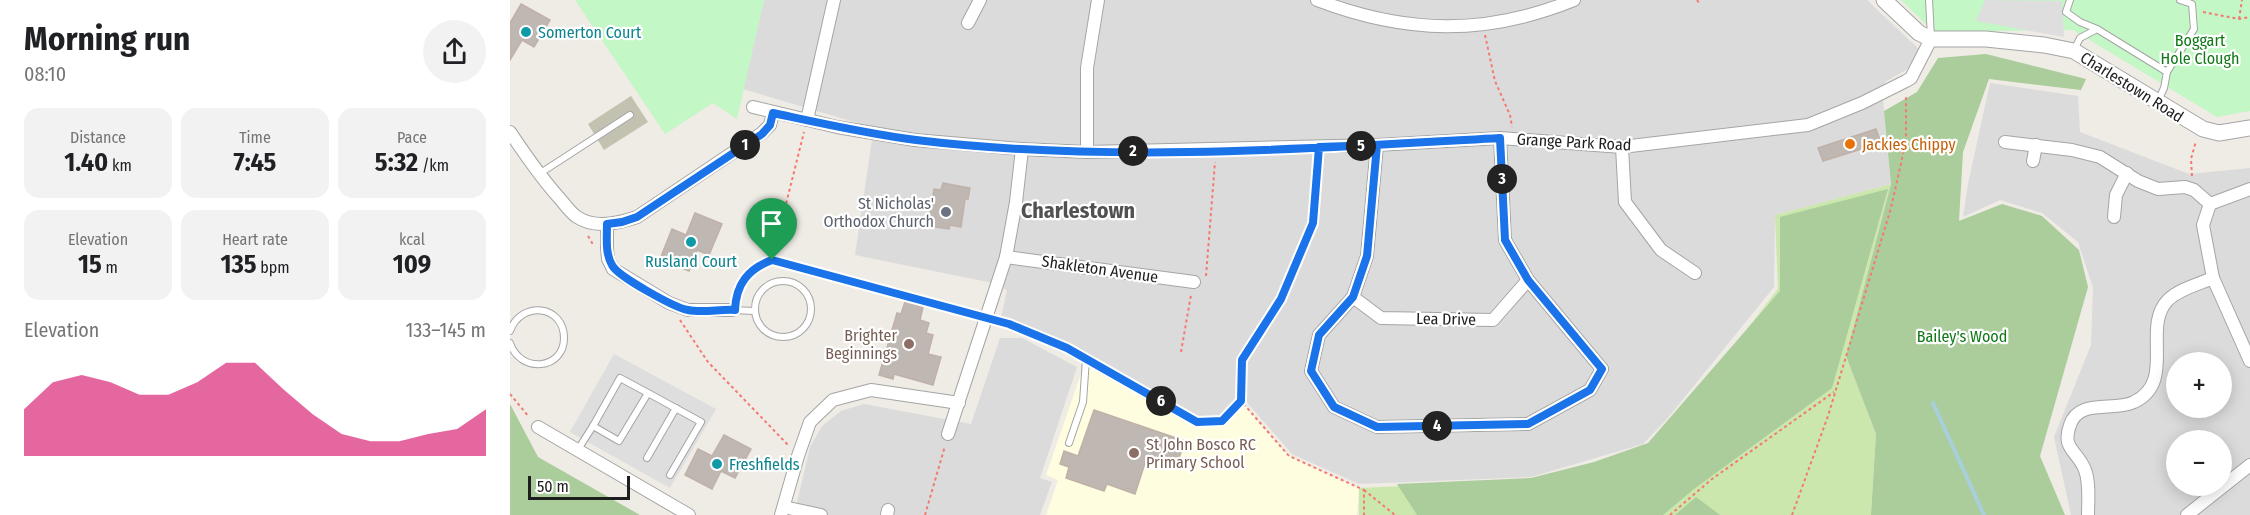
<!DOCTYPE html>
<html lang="en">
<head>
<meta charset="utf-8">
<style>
	:root { --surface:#fff; --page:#f2f2f2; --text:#202124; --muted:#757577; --accent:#db2777 }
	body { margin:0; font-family:"Fira Sans Condensed",sans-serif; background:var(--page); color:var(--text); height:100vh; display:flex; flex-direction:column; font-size:22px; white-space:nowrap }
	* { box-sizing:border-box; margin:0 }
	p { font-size:20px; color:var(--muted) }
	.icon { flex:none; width:33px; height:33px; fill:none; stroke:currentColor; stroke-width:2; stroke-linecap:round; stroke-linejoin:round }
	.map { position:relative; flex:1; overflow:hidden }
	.details { display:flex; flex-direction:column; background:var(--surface); width:510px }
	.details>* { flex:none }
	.buttons { position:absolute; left:1656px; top:352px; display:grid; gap:12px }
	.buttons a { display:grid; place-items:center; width:66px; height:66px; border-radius:50%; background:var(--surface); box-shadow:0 3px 15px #0003; font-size:30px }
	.scale { position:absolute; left:18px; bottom:15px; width:102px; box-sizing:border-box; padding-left:6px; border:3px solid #1e1e1e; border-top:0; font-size:16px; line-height:21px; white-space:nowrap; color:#1e1e1e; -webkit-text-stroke:4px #fff; paint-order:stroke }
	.pin { position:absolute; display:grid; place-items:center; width:51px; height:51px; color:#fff; margin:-62px -26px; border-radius:50% 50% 50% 0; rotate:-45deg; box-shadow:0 0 6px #0007 }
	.pin .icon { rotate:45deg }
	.km { position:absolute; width:30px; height:30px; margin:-15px; border-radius:50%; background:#222; color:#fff; font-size:16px; line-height:30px; text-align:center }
	.round { display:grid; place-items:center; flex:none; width:63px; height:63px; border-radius:32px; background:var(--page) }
	.overview { display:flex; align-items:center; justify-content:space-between; height:102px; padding:0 24px }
	h1 { font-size:33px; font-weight:700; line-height:45px }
	.figures { display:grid; grid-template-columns:repeat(3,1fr); gap:9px; height:102px; padding:6px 24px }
	.figures div { display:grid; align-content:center; border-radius:15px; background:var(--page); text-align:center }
	.figures b { font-size:26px; font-weight:700 }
	.figures small { font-size:16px; font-weight:400 }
	.figures p { font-size:16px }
	.chart { height:168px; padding:12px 24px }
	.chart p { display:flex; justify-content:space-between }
	.chart svg { width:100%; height:108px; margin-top:6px; fill:var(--accent); opacity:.7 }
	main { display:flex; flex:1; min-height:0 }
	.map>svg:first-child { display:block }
	.residential { fill:#dcdbdb; fill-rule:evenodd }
	.education { fill:#fefddf }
	.construction { fill:#c3c2b0 }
	.grass { fill:#cbe7ad }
	.forest { fill:#abcc9b }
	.park { fill:#c3f7c6 }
	.parking { fill:#dedede }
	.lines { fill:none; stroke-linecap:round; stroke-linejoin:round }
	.stream { stroke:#a7d0da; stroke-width:4 }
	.building { fill:#bfb7b1; stroke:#c0b1a8; stroke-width:1.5 }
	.service-casing { stroke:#a5a5a5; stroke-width:8 }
	.minor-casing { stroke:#a5a5a5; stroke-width:14 }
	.tertiary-casing { stroke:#a5a5a5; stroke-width:17 }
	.path { stroke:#f47a71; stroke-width:2; stroke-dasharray:3 3; stroke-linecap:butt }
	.service { stroke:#fff; stroke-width:6 }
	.minor { stroke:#fff; stroke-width:12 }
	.tertiary { stroke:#fff; stroke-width:15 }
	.route-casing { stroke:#fff; stroke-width:12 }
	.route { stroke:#1a73e8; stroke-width:8 }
	.culture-dot { fill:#0f9aa8; stroke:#fff; stroke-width:2 }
	.food-dot { fill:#e8710a; stroke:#fff; stroke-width:2 }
	.worship-dot { fill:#6b7280; stroke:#fff; stroke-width:2 }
	.education-dot { fill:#8d6e63; stroke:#fff; stroke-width:2 }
	.labels { text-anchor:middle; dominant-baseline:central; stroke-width:4.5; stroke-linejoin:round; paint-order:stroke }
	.culture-label { font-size:16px; fill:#0d838f; stroke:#fff; text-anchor:start }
	.park-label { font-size:16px; fill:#107816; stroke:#fff }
	.street-label { font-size:16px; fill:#1e1e1e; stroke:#fff }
	.food-label { font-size:16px; fill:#c56008; stroke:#fff; text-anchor:start }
	.worship-label { font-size:16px; fill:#5b616d; stroke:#fff; text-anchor:end }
	.education-label { font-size:16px; fill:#785e54; stroke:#fff; text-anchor:end }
	.district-label { font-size:22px; font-weight:bold; fill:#515151; stroke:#fff }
</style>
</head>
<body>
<main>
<section class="details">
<div class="overview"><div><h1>Morning run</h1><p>08:10</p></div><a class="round"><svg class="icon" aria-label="share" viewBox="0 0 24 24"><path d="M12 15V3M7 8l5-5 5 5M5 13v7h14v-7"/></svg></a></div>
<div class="figures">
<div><p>Distance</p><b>1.40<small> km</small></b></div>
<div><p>Time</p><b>7:45</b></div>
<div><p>Pace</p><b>5:32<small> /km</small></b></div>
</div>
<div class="figures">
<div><p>Elevation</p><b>15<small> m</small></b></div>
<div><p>Heart rate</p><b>135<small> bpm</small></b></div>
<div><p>kcal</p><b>109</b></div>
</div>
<div class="chart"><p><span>Elevation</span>133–145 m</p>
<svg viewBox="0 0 160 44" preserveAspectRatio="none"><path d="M0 44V25L10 14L20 11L30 14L40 19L50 19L60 14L70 6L80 6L90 17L100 27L110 35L120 38L130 38L140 35L150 33L160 25V44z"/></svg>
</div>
</section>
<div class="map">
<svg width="1740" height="515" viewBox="0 0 1740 515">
	<rect width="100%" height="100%" fill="#efebe5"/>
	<g class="residential">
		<polygon points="254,0 1357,0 1412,52 1396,70 1375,82 1373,100 1381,184 1265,215 1264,287 1157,419 1133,444 1021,477 849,484 782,454 734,399 728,398 710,418 688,419 550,340 491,318 497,290 478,282 345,255 363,133 361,127 233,89"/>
		<path d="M1480 83 1568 96 1570 132 1679 174 1740 168V515H1561L1544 437 1581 345 1583 288 1568 242 1532 213 1490 200 1453 217 1458 184ZM1666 363H1712V408H1666ZM1666 441H1712V486H1666Z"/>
		<polygon points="490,338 512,338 567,367 530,478 542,482 530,515 284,515 300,447 312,426 331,411 354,404 461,424"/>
	</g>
	<polygon class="education" points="576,359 687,422 712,421 731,401 779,456 849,488 847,515 536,515 548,480 536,475"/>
	<polygon class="construction" points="121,96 138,122 94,150 78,124"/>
	<polygon class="grass" points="1381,184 1336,356 1366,434 1361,515 849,515 849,488 1022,480 1116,457 1153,438 1268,289 1265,215"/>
	<g class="forest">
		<polygon points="1476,54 1576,79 1571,90 1479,79 1453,152 1449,221 1492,204 1532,216 1569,250 1578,287 1530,456 1555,515 1361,515 1366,434 1336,356 1381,184 1374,111 1407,92 1428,58"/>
		<polygon points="1378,189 1322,388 1184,489 1153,515 907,515 887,484 1021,478 1084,462 1138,443 1270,291 1270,217"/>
		<polygon points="0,404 28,457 130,515 0,515"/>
		<polygon points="1186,497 1210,515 1165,515"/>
	</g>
	<g class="park">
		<polygon points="65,0 254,0 227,119 203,103 155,134"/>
		<polygon points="1391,0 1740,0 1740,111 1707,117 1563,30 1424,32"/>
	</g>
	<g class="parking">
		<polygon points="1475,0 1552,1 1554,37 1466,21"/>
		<polygon points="104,354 206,409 160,488 60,432"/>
	</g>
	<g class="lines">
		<polyline class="stream" points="1423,403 1474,515"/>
	</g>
	<g class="building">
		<polygon points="11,4 40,20 24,47 12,40 0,60 0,23"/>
		<polygon points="1366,129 1371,143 1313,161 1308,148"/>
		<polygon points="433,183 460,188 458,199 455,199 451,227 440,225 439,229 418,226 424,189 431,190"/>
		<polygon points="185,213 212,224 199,255 187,250 179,271 150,259 162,229 176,235"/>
		<polygon points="395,302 413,307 410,320 419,323 416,333 423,335 418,354 431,357 423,385 384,374 383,379 369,375 387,313 391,314"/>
		<polygon points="584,410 675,441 669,458 664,456 661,464 651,461 650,465 636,460 625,494 597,484 594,491 556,478 559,467 550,464 554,451 568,456"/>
		<polygon points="214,435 241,449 225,478 211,471 202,489 175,475 188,449 202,456"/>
	</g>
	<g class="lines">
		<g class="service-casing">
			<g id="service">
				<polyline points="1419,0 1421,38"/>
				<polyline points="1560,0 1556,12 1570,22 1587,29"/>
				<polyline points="1564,50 1570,38 1587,29 1657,72 1654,88 1648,101"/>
				<polyline points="1657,72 1684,29 1682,4 1670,0"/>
				<polyline points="29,174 120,115"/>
				<circle cx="273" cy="309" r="28"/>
				<polyline points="222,310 245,311"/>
				<path d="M477 318C512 327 546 341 576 359L573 402 559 443"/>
				<path d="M0 331C11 300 54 305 54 338 54 370 10 374 0 343"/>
				<polyline points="138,393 110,378 83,426 109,441 138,393 191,422 160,475"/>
				<polyline points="67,451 83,426"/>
				<polyline points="137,458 166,408"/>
			</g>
		</g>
		<g class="minor-casing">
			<g id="minor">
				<path d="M807 0C896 34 975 36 1064 0"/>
				<polyline points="458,23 470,0"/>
				<polyline points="243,107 327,127 405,140 512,149 577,152 867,145 990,138 1112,147 1298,125 1352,103 1396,81 1401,78 1421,39"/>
				<polyline points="297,120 324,0"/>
				<path d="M0 132C16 156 32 179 51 200 56 206 61 213 67 217 85 229 109 223 127 217L252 133 260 125 263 113"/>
				<polyline points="1495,142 1562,150 1590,157 1628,181 1648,189 1675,187 1684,190 1700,204"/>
				<polyline points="867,145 857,256 843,297 809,335 801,371 824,407 867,427 1018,424 1080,390 1092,369 1018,280 995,240 990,138"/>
				<polyline points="1112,147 1115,202 1151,250 1185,273"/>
				<polyline points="577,152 577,68 588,0"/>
				<polyline points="1523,161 1526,145"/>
				<polyline points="1740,189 1700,204 1693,225 1703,278 1740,361"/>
				<polyline points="1604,217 1606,195 1617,173"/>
				<polyline points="97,224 97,248 98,259 103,269 159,303 178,310 222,310"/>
				<polyline points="496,257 684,282"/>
				<polyline points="843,297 871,318 983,320 1018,280"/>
				<polyline points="28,427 179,515"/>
				<polyline points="438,434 496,257 506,202 512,149"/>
				<polyline points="274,507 311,515"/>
				<polyline points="271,515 288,456 300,422 323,400 361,390 449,403"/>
				<polyline points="377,515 378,510"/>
				<path d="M1578 515C1578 501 1580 483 1575 470 1568 451 1551 449 1560 425 1569 398 1604 412 1624 402 1667 382 1631 327 1658 300 1669 289 1689 284 1703 278"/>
				<polyline points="1677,515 1740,465"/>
			</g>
		</g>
		<g class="tertiary-casing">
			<polyline id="tertiary" points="1374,0 1409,33 1421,39 1476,39 1534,45 1564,51 1693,129 1709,133 1740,128"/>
		</g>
		<g class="path">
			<polyline points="1187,0 1189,3"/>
			<polyline points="1693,12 1729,19 1740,17"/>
			<polyline points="1729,19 1732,0"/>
			<polyline points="975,35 985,81 1000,115 1002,127"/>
			<polyline points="809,159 803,223 771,299 732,360 731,401 779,456 854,490 854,515"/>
			<polyline points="1682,176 1681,159 1686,141"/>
			<polyline points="78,236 84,246"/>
			<polyline points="262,260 465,314"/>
			<polyline points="696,276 705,162"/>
			<path d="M226 299C231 278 242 268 262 260L294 132"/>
			<polyline points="170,320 198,362 278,445"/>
			<polyline points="671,352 681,295"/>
			<polyline points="584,364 687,422 712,421 731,401"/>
			<polyline points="0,394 19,417"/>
			<polyline points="854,490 885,515"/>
			<polyline points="415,515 435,446"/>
			<polyline points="1160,515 1202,479 1324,392"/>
			<polyline points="1282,515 1318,416 1381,208 1396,141 1396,96"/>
		</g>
		<use href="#service" class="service"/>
		<use href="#minor" class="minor"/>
		<use href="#tertiary" class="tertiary"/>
	</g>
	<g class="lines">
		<g class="route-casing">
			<path id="route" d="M262 260C238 269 226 284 225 310 210 309 193 313 178 310 165 308 107 276 102 265 95 253 97 238 97 224L112 222 127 217 252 134 260 125 263 113C310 123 358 134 406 140 596 163 798 149 990 138L995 240 1018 280 1092 369 1080 390 1018 424 867 427 824 407 801 371 809 335 843 297 857 256 867 145 809 147 803 223 771 299 732 360 731 401 712 421 687 422 557 348 499 324 262 260"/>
		</g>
		<use href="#route" class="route"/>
	</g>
	<g class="culture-dot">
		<circle cx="16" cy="32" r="6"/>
		<circle cx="181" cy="242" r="6"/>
		<circle cx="207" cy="464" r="6"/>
	</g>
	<circle class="food-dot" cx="1340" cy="144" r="6"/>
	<circle class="worship-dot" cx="436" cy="212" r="6"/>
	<g class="education-dot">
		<circle cx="399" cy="344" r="6"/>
		<circle cx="624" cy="453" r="6"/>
	</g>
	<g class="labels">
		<g class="culture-label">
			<text x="28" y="32">Somerton Court</text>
			<text x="181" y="261" text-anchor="middle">Rusland Court</text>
			<text x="219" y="464">Freshfields</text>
		</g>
		<g class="park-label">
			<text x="1690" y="40">Boggart<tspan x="1690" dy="18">Hole Clough</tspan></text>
			<text x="1452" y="336">Bailey's Wood</text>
		</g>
		<g class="street-label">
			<text transform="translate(1622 87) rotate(32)">Charlestown Road</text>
			<text transform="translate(1064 142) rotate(3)">Grange Park Road</text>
			<text transform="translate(590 269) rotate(8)">Shakleton Avenue</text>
			<text transform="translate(936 319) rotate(1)">Lea Drive</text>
		</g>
		<g class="food-label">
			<text x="1352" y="144">Jackies Chippy</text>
		</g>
		<g class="worship-label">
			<text x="424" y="203">St Nicholas'<tspan x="424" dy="18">Orthodox Church</tspan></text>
		</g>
		<g class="education-label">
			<text x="387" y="335">Brighter<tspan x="387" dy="18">Beginnings</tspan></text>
			<text x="636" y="444" text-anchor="start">St John Bosco RC<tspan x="636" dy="18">Primary School</tspan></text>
		</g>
		<g class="district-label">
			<text x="568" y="210">Charlestown</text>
		</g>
	</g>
</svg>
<div class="buttons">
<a>+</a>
<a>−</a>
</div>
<div class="scale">50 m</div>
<div class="pin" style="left:262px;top:260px;background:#1e9e55"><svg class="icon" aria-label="arrive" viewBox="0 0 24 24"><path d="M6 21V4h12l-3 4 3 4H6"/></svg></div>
<b class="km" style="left:235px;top:145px">1</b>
<b class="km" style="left:623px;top:151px">2</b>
<b class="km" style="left:992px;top:179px">3</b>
<b class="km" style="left:927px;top:426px">4</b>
<b class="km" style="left:851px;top:146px">5</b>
<b class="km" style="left:651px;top:401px">6</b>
</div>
</main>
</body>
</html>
